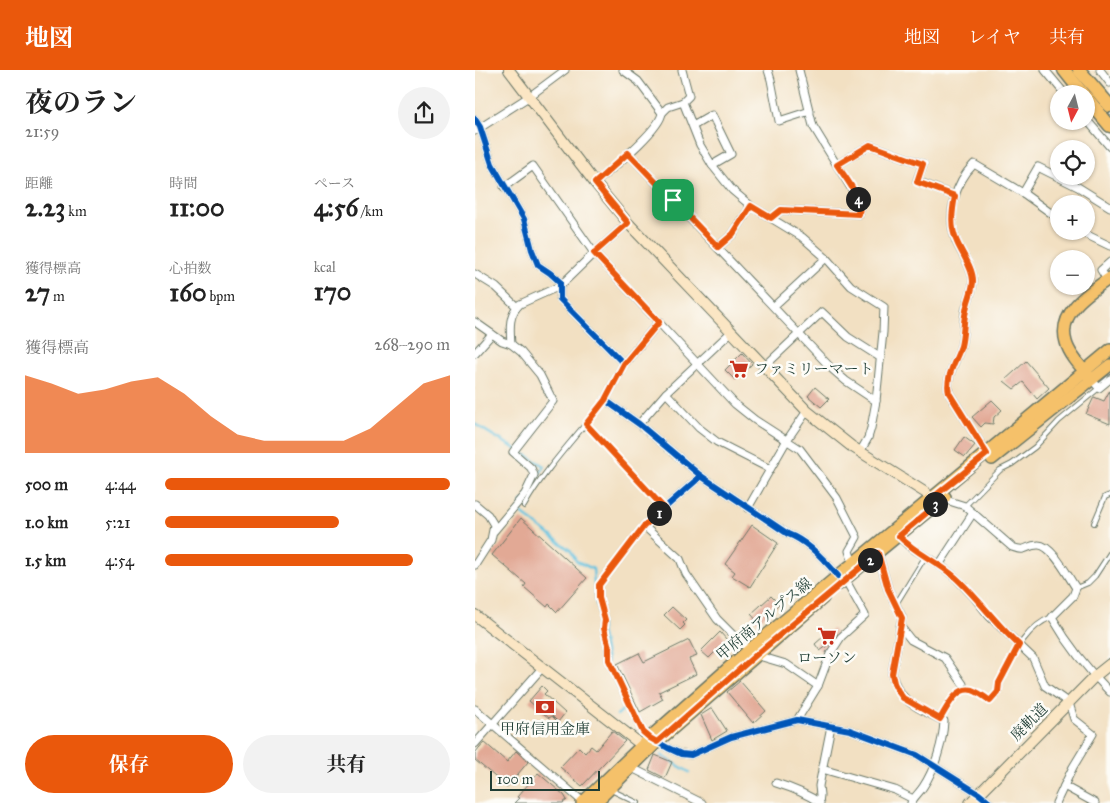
<!DOCTYPE html>
<html lang="ja">
<head>
<meta charset="utf-8">
<style>
	:root { --surface:#fff; --page:#f2f2f2; --text:#222; --muted:#767676; --accent:#ea580c }
	body { margin:0; font-family:"IM FELL Great Primer","Noto Serif JP",serif; background:var(--page); color:var(--text); height:100vh; display:flex; flex-direction:column; font-size:19px; white-space:nowrap }
	* { box-sizing:border-box; margin:0 }
	p { font-size:16px; color:var(--muted) }
	.icon { flex:none; width:28px; height:28px; fill:none; stroke:currentColor; stroke-width:2; stroke-linecap:round; stroke-linejoin:round }
	.map { position:relative; flex:1; overflow:hidden }
	.panel { display:flex; flex-direction:column; background:var(--surface); width:475px }
	.panel>* { flex:none }
	.needle { width:32px; rotate:187deg }
	.tools { position:absolute; left:575px; top:15px; display:grid; gap:10px }
	.tools a { display:grid; place-items:center; width:45px; height:45px; border-radius:50%; background:var(--surface); box-shadow:0 1px 4px #0004; font-size:25px }
	.scale { position:absolute; left:15px; bottom:12px; width:110px; box-sizing:border-box; padding-left:5px; border:2px solid #1f3d34; border-top:0; font-size:14px; line-height:18px; white-space:nowrap; color:#1f3d34; -webkit-text-stroke:4px #fdfcf7; paint-order:stroke }
	.pin { position:absolute; display:grid; place-items:center; width:42px; height:42px; color:#fff; margin:-21px; border-radius:10px; box-shadow:0 2px 8px #0006 }
	.km { position:absolute; width:25px; height:25px; margin:-12px; border-radius:50%; background:#222; color:#fff; font-size:14px; line-height:25px; text-align:center }
	.round { display:grid; place-items:center; flex:none; width:52px; height:52px; border-radius:26px; background:var(--page) }
	.headline { display:flex; align-items:center; justify-content:space-between; height:85px; padding:0 25px }
	h1 { font-size:28px; font-weight:700; line-height:38px }
	.figures { display:grid; grid-template-columns:repeat(3,1fr); gap:8px; height:85px; padding:5px 25px }
	.figures div { display:grid; align-content:center }
	.figures b { font-size:25px; font-weight:700 }
	.figures small { font-size:14px; font-weight:400 }
	.figures p { font-size:14px }
	.chart { height:140px; padding:10px 25px }
	.chart p { display:flex; justify-content:space-between }
	.chart svg { width:100%; height:90px; margin-top:5px; fill:var(--accent); opacity:.7 }
	.cta { display:flex; gap:10px; margin-top:auto; padding:10px 25px }
	.cta a { flex:1; height:58px; border-radius:30px; background:var(--accent); color:#fff; font-size:20px; font-weight:700; line-height:58px; text-align:center }
	.cta a+a { background:var(--page); color:var(--text) }
	ul { padding:0 25px; list-style:none; font-size:16px }
	li { display:grid; grid-template-columns:80px 60px 1fr; align-items:center; height:38px }
	li i { height:12px; border-radius:6px; background:var(--accent) }
	header { display:flex; align-items:center; gap:30px; box-sizing:border-box; height:70px; padding:0 25px; background:var(--accent); color:#fff }
	header strong { font-size:24px }
	nav { display:flex; gap:28px; margin-inline-start:auto; font-size:18px }
	main { display:flex; flex:1; min-height:0 }
	.map>svg:first-child { display:block }
	.lines { fill:none; stroke-linecap:round; stroke-linejoin:round }
	.stream { stroke:#62c2e0; stroke-width:2.5 }
	.building { fill:#e2a995 }
	.lane-casing { stroke:#697666; stroke-width:6 }
	.street-casing { stroke:#697666; stroke-width:9 }
	.secondary-casing { stroke:#697666; stroke-width:12 }
	.primary-casing { stroke:#697666; stroke-width:14 }
	.highway-casing { stroke:#697666; stroke-width:15 }
	.lane { stroke:#fff; stroke-width:4 }
	.street { stroke:#fff; stroke-width:7 }
	.secondary { stroke:#fbe6c4; stroke-width:10 }
	.primary { stroke:#f5c16b; stroke-width:11 }
	.highway { stroke:#f5c16b; stroke-width:12 }
	.cycleway-casing { stroke:#fdfcf7; stroke-width:9 }
	.cycleway { stroke:#0057b8; stroke-width:6 }
	.route-casing { stroke:#fff; stroke-width:10 }
	.route { stroke:#ea580c; stroke-width:6 }
	.labels { text-anchor:middle; dominant-baseline:central; stroke-width:5; stroke-linejoin:round; paint-order:stroke }
	.poi-label { font-size:15px; fill:#1f3d34; stroke:#fdfcf7 }
	.street-label { font-size:15px; fill:#1f3d34; stroke:#fdfcf7 }
</style>
</head>
<body>
<header>
<strong>地図</strong>
<nav><a>地図</a><a>レイヤ</a><a>共有</a></nav>
</header>
<main>
<section class="panel">
<div class="headline"><div><h1>夜のラン</h1><p>21:59</p></div><a class="round"><svg class="icon" aria-label="share" viewBox="0 0 24 24"><path d="M12 15V3M7 8l5-5 5 5M5 13v7h14v-7"/></svg></a></div>
<div class="figures">
<div><p>距離</p><b>2.23<small> km</small></b></div>
<div><p>時間</p><b>11:00</b></div>
<div><p>ペース</p><b>4:56<small> /km</small></b></div>
</div>
<div class="figures">
<div><p>獲得標高</p><b>27<small> m</small></b></div>
<div><p>心拍数</p><b>160<small> bpm</small></b></div>
<div><p>kcal</p><b>170</b></div>
</div>
<div class="chart"><p><span>獲得標高</span>268–290 m</p>
<svg viewBox="0 0 160 44" preserveAspectRatio="none"><path d="M0 44V6L10 10L20 15L30 13L40 9L50 7L60 15L70 26L80 35L90 38L100 38L110 38L120 38L130 32L140 21L150 10L160 6V44z"/></svg>
</div>
<ul>
<li><b>500 m</b>4:44<i style="width:100%"></i></li>
<li><b>1.0 km</b>5:21<i style="width:61%"></i></li>
<li><b>1.5 km</b>4:54<i style="width:87%"></i></li>
</ul>
<div class="cta"><a>保存</a><a>共有</a></div>
</section>
<div class="map">
<svg width="635" height="733" viewBox="0 0 635 733">
	<rect width="100%" height="100%" fill="#fdfcf7"/>
	<filter id="ink" filterUnits="userSpaceOnUse"><feTurbulence type="fractalNoise" baseFrequency=".02" numOctaves="2"/><feDisplacementMap in="SourceGraphic" scale="10" xChannelSelector="R" yChannelSelector="G"/><feConvolveMatrix kernelMatrix="1 2 1 2 8 2 1 2 1" color-interpolation-filters="sRGB"/></filter>
	<filter id="wash" filterUnits="userSpaceOnUse"><feTurbulence type="fractalNoise" baseFrequency=".0096" numOctaves="4" result="noise"/><feDisplacementMap in="SourceGraphic" scale="20" xChannelSelector="R" yChannelSelector="G"/><feGaussianBlur stdDeviation="1.12" result="paint"/><feColorMatrix in="noise" values="0 0 0 0 0 0 0 0 0 0 0 0 0 0 0 0 0 1.4 0 .05"/><feComposite in="paint" operator="in"/></filter>
	<g filter="url(#wash)">
		<rect width="100%" height="100%" fill="#f2e0c2"/>
		<g class="lines">
			<g class="stream">
				<path d="M0 354C22 369 46 381 69 396L56 419"/>
				<polyline points="49,430 46,435 45,442 96,481 101,491 118,499 120,528 125,548 126,560 132,592"/>
				<polyline points="135,599 152,636 142,645"/>
				<polyline points="186,685 214,702"/>
			</g>
		</g>
		<g id="blocks">
			<g class="building">
				<polygon points="267,283 277,294 260,310 250,300"/>
				<polygon points="551,291 574,318 562,329 548,312 539,319 529,311"/>
				<polygon points="340,317 354,329 346,337 333,326"/>
				<polygon points="635,320 635,354 611,344 619,327 629,331"/>
				<polygon points="517,330 527,340 519,347 518,354 510,353 506,357 497,347"/>
				<polygon points="489,367 500,375 490,387 480,380"/>
				<polygon points="46,448 112,508 82,542 74,534 72,537 49,517 51,514 17,485"/>
				<polygon points="277,455 303,473 275,517 257,506 260,502 250,494"/>
				<polygon points="296,526 304,534 283,552 276,544"/>
				<polygon points="197,537 211,550 208,553 210,555 205,560 189,545"/>
				<polygon points="357,559 362,564 356,573 345,581 340,574"/>
				<polygon points="245,562 252,570 234,588 226,581"/>
				<polygon points="214,570 222,586 214,589 221,604 184,622 188,629 165,642 142,594 164,583 169,592"/>
				<polygon points="265,611 291,641 278,653 252,622"/>
				<polygon points="67,616 72,621 69,624 90,643 83,652 77,646 74,648 54,631"/>
				<polygon points="237,638 252,661 237,670 226,645"/>
				<polygon points="137,661 150,671 107,716 85,697 104,677 110,683 116,676 121,680"/>
				<polygon points="9,672 32,692 41,681 53,692 32,717 0,690 0,683"/>
				<polygon points="180,685 197,692 190,708 174,700"/>
				<polygon points="63,703 89,725 92,730 88,733 39,733 44,728 42,727"/>
			</g>
		</g>
	</g>
	<g filter="url(#ink)">
		<use href="#blocks" fill-opacity="0" stroke="#697666" stroke-width="1"/>
		<g class="lines">
			<g class="lane-casing">
				<g id="lane">
					<polyline points="111,354 189,438"/>
					<path d="M49 436C71 397 103 365 130 330"/>
					<polyline points="490,436 525,400 537,394 560,377 584,351 624,318"/>
					<polyline points="619,453 630,427 635,425"/>
					<polyline points="601,518 613,513 620,506 635,483"/>
					<polyline points="421,534 450,487"/>
					<path d="M465 649C472 638 481 616 497 620 503 622 510 627 515 631 518 628 522 625 523 622 525 618 524 614 526 610 538 586 550 557 577 547"/>
					<polyline points="136,720 163,733"/>
				</g>
			</g>
			<g class="street-casing">
				<g id="street">
					<polyline points="207,0 214,26 208,32 225,75 237,95 257,120 276,136 327,167 351,188 376,216 409,237 408,262 401,331 396,358 393,368 385,382"/>
					<polyline points="293,0 296,10 304,51 335,41"/>
					<polyline points="570,0 590,24"/>
					<polyline points="625,0 635,13"/>
					<polyline points="187,43 193,37 208,32"/>
					<path d="M0 49 5 57 17 94 49 149 57 180 63 195 75 203 85 212V229L149 294 130 330 164 354 226 406 313 464C332 471 350 490 363 506"/>
					<polyline points="611,49 635,77"/>
					<polyline points="218,56 237,45 256,84 237,95"/>
					<polyline points="0,61 55,26 90,0"/>
					<polyline points="153,83 357,299 371,311 401,331"/>
					<polyline points="362,95 395,75 448,94 442,111 480,126"/>
					<path d="M120 113C135 100 185 60 187 43L163 11 148 0"/>
					<polyline points="29,117 58,96 119,183 260,334 280,350 325,379 362,428 382,467 374,481 378,493"/>
					<polyline points="548,123 563,97 603,117 635,137"/>
					<polyline points="296,148 306,140 384,144 385,139 382,128 338,56 324,0"/>
					<polyline points="604,161 635,176"/>
					<polyline points="243,177 258,164 276,136"/>
					<polyline points="0,204 21,217 42,237"/>
					<polyline points="632,210 626,200 635,192"/>
					<polyline points="299,236 351,188"/>
					<polyline points="0,252 27,271 36,274 46,282 65,305 78,331 38,382 56,398 59,405 50,424 19,461"/>
					<path d="M36 274C35 260 33 244 45 234L85 216 119 183 153 153"/>
					<polyline points="0,283 17,264"/>
					<polyline points="149,294 184,252"/>
					<polyline points="289,297 347,242 373,267 406,288"/>
					<polyline points="617,310 624,318 635,309"/>
					<polyline points="191,323 224,358 242,372 295,399"/>
					<polyline points="164,354 191,323 256,262"/>
					<path d="M512 384 474 323C470 307 481 292 486 276 489 265 488 253 490 242 492 231 499 220 498 209 496 195 486 183 481 171 471 144 480 113 499 94L548 123 584 149"/>
					<polyline points="226,406 169,456 124,515 124,528 130,550 129,558 134,578 134,590 168,662 175,668 193,678 206,684 216,685 256,667 322,650 375,660 442,685 504,724 515,733"/>
					<path d="M468 429 490 436 537 477C553 483 550 475 563 475 577 474 594 508 601 518L598 526 577 547C593 575 612 599 635 622"/>
					<polyline points="0,434 13,445 19,455 16,470 0,495"/>
					<polyline points="273,438 312,370 332,341"/>
					<polyline points="169,456 205,489 211,504 242,549 263,570 281,585 311,594 343,616"/>
					<polyline points="424,467 435,477 466,496 480,507 499,527 514,546 558,588 570,616 594,633 599,649 618,664 598,697 581,733"/>
					<path d="M403 483 413 519 427 547 417 604C424 633 444 638 469 651 468 672 460 699 448 717 444 723 439 727 436 733"/>
					<polyline points="464,495 498,443"/>
					<polyline points="425,556 436,570 470,588 488,614"/>
					<polyline points="0,639 108,732"/>
					<polyline points="322,650 343,616 355,584 366,567 390,545 370,509"/>
					<polyline points="0,674 67,598"/>
					<polyline points="157,698 227,733"/>
					<polyline points="347,699 420,720 438,729"/>
					<path d="M301 713C317 718 331 723 345 733"/>
					<polyline points="589,716 620,733"/>
					<polyline points="344,733 345,725 344,716 356,656"/>
				</g>
			</g>
			<g class="secondary-casing">
				<g id="secondary">
					<polyline points="34,0 120,113 153,153 332,341 376,376 451,423 460,433"/>
					<polyline points="0,545 173,680"/>
					<polyline points="495,733 620,606 635,594"/>
				</g>
			</g>
			<g class="primary-casing">
				<g id="primary">
					<path d="M613 305C605 296 594 284 591 272 582 242 615 222 635 208"/>
					<polyline points="517,389 635,295"/>
					<polyline points="364,514 470,427"/>
					<polyline points="107,733 181,662 275,579 635,280"/>
					<polyline points="120,733 182,672 348,528"/>
				</g>
			</g>
			<g class="highway-casing">
				<g id="highway">
					<polyline points="589,0 608,24"/>
					<polyline points="604,0 635,36"/>
					<polyline points="611,27 635,56"/>
				</g>
			</g>
			<use href="#lane" class="lane"/>
			<use href="#street" class="street"/>
			<use href="#secondary" class="secondary"/>
			<use href="#primary" class="primary"/>
			<use href="#highway" class="highway"/>
			<g class="cycleway-casing">
				<g id="cycleway">
					<path d="M0 49 5 57 17 94 49 149 57 180 63 195 75 203 85 212V229L149 294 130 330 164 354 226 406 313 464C332 471 350 490 363 506"/>
					<polyline points="226,406 169,456 124,515 124,528 130,550 129,558 134,578 134,590 168,662 175,668 193,678 206,684 216,685 256,667 322,650 375,660 442,685 504,724 515,733"/>
				</g>
			</g>
			<use href="#cycleway" class="cycleway"/>
		</g>
	</g>
	<g class="lines" filter="url(#ink)">
		<g class="route-casing">
			<path id="route" d="M395 75 448 94 442 112 480 126C477 142 475 157 482 172 487 184 498 198 498 211 498 221 492 231 491 241 488 252 489 264 486 276 481 291 470 307 474 323L512 384 456 429 461 435 424 466C441 484 462 491 480 507 503 528 521 554 544 575L524 613 523 622 515 631C510 627 503 622 497 620 481 616 472 638 465 649L428 628 423 621 419 613 417 604 427 548 413 519 403 483 281 585 182 672 175 668 168 662 134 590V578L129 558 130 550 124 528V515L169 456 189 438 111 354 130 330 149 294 184 252 119 183 153 153 120 113 153 83 243 177 258 164 276 136 296 148 306 140 384 144C388 128 371 109 362 95Z"/>
		</g>
		<use href="#route" class="route"/>
	</g>
	<defs>
		<g id="supermarket-bare" transform="scale(1.5)"><path d="M-6-5.5h2.5l.6 2H6L4.5 2H-2.5L-4.4-4H-6ZM-1.5 3.2a1.3 1.3 0 1 0 .1 0ZM3 3.2a1.3 1.3 0 1 0 .1 0Z" fill="#c8321e" stroke="#fdfcf7" stroke-width="2.5" paint-order="stroke"/></g>
		<g id="bank-bare" transform="scale(1.5)"><path d="M-6-4H6V4H-6ZM0-2.3a2.3 2.3 0 1 0 0 4.6a2.3 2.3 0 1 0 0-4.6Z" fill="#c8321e" stroke="#fdfcf7" stroke-width="2.5" paint-order="stroke"/></g>
	</defs>
	<g fill-rule="evenodd">
		<use href="#supermarket-bare" x="264" y="299"/>
		<use href="#supermarket-bare" x="352" y="566"/>
		<use href="#bank-bare" x="70" y="637"/>
	</g>
	<g class="labels">
		<g class="poi-label">
			<text x="279" y="299" text-anchor="start">ファミリーマート</text>
			<text x="352" y="588">ローソン</text>
			<text x="70" y="659">甲府信用金庫</text>
		</g>
		<g class="street-label">
			<text transform="translate(289 549) rotate(-40)">甲府南アルプス線</text>
			<text transform="translate(554 652) rotate(-45)">廃軌道</text>
		</g>
	</g>
</svg>
<div class="tools">
<a><svg class="needle" viewBox="-14 -14 28 28"><path d="M0-13l5 13h-10z" fill="#e53935"/><path d="M0 13l5-13h-10z" fill="#767676"/></svg></a>
<a><svg class="icon" aria-label="locate" viewBox="0 0 24 24"><circle cx="12" cy="12" r="6"/><path d="M12 2v4M12 18v4M2 12h4M18 12h4"/></svg></a>
<a>+</a>
<a>−</a>
</div>
<div class="scale">100 m</div>
<div class="pin" style="left:198px;top:130px;background:#1e9e55"><svg class="icon" aria-label="arrive" viewBox="0 0 24 24"><path d="M6 21V4h12l-3 4 3 4H6"/></svg></div>
<b class="km" style="left:184px;top:443px">1</b>
<b class="km" style="left:395px;top:490px">2</b>
<b class="km" style="left:460px;top:434px">3</b>
<b class="km" style="left:383px;top:129px">4</b>
</div>
</main>
</body>
</html>
